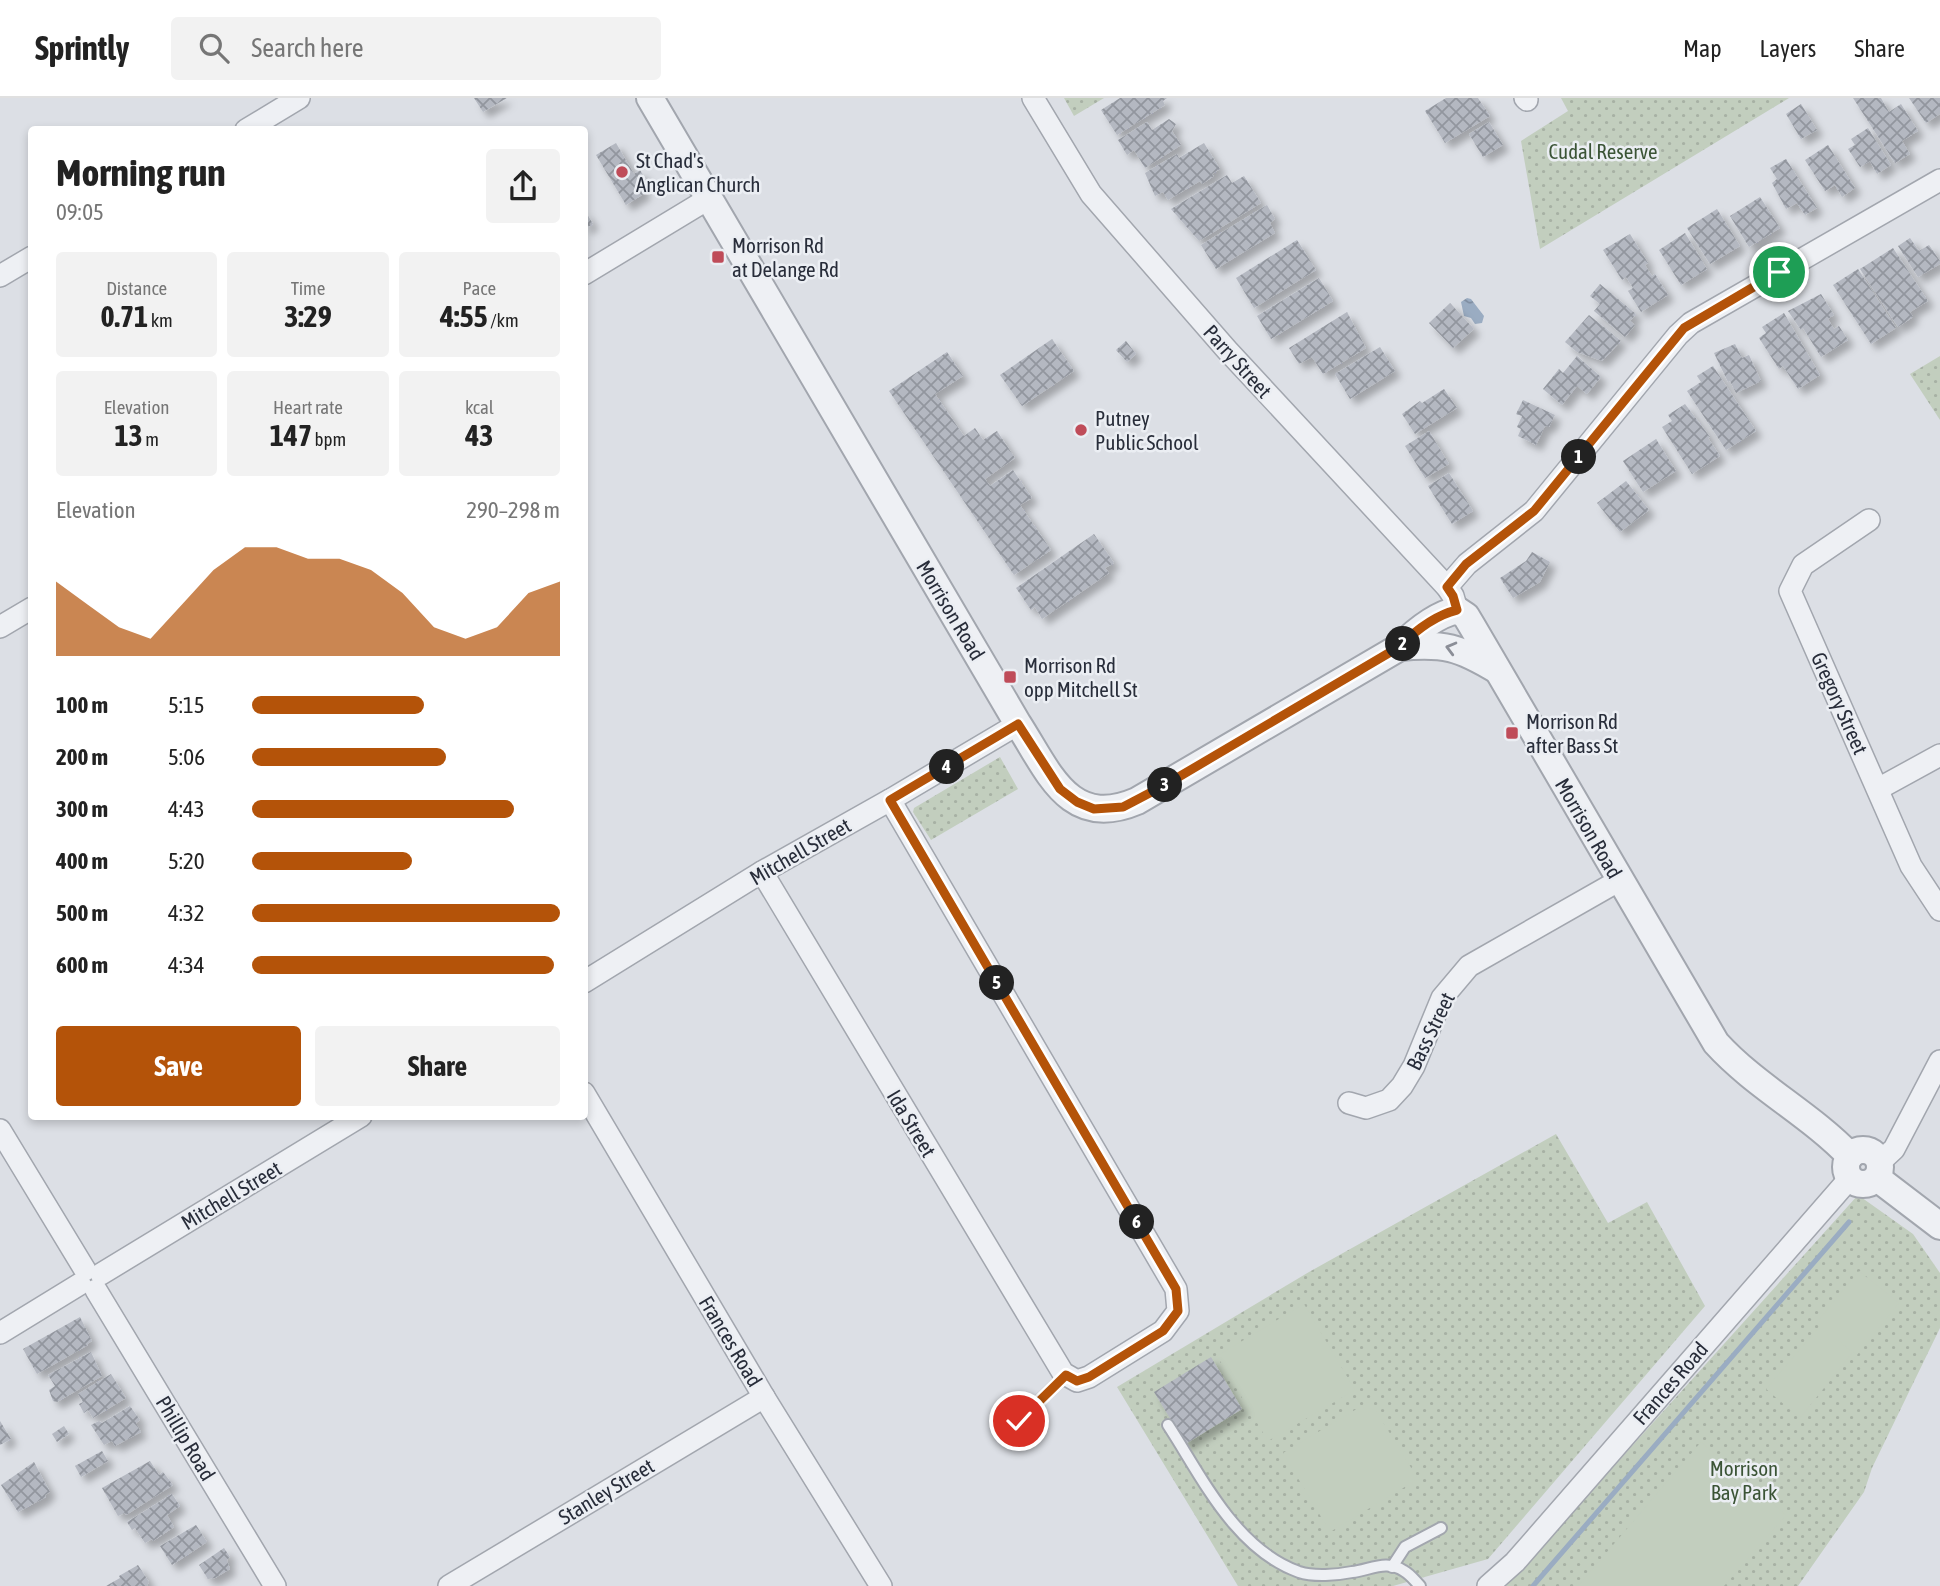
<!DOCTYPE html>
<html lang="en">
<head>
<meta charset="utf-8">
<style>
	:root { --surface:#fff; --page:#f2f2f2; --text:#222; --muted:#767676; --line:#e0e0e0; --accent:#b45309 }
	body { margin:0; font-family:"Asap Condensed",sans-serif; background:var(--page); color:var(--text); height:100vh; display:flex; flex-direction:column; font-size:26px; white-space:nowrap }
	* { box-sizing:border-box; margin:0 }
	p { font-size:23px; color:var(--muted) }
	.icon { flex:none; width:38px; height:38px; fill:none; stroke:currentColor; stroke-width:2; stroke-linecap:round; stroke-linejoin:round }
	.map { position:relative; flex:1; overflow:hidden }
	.details { position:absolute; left:28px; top:28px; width:560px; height:994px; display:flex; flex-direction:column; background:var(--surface); border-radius:7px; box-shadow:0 4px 10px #0003 }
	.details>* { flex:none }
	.pin { position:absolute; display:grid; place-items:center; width:60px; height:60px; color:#fff; margin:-30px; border:4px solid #fff; border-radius:50%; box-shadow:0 2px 7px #0007 }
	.km { position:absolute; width:35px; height:35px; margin:-18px; border-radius:50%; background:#222; color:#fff; font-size:19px; line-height:35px; text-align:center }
	.round { display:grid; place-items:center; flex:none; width:74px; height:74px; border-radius:7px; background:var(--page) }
	.overview { display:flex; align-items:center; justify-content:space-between; height:119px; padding:0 28px }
	h1 { font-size:38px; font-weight:700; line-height:52px }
	.stats { display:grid; grid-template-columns:repeat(3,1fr); gap:10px; height:119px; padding:7px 28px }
	.stats div { display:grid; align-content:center; border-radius:7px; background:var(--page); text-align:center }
	.stats b { font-size:30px; font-weight:700 }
	.stats small { font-size:19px; font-weight:400 }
	.stats p { font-size:19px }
	.chart { height:196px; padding:14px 28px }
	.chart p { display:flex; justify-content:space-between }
	.chart svg { width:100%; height:126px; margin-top:7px; fill:var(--accent); opacity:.7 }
	.cta { display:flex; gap:14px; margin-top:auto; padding:14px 28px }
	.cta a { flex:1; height:80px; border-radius:7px; background:var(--accent); color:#fff; font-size:28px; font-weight:700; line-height:80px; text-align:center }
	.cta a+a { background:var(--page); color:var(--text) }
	ul { padding:0 28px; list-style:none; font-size:23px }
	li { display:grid; grid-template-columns:112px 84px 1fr; align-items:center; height:52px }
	li i { height:18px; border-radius:9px; background:var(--accent) }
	header { display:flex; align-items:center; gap:42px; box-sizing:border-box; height:98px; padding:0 35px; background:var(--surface); border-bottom:2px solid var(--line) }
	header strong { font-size:33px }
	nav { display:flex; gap:38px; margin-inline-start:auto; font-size:24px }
	.search { width:490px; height:63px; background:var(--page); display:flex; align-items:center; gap:18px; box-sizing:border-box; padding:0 24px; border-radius:7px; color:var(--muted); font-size:26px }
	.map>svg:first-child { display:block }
	.park { fill:url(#park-dots) }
	.garden { fill:#c2cebe }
	.water { fill:url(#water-ripples) }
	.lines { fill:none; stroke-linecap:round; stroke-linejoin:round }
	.stream { stroke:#9aacc2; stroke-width:5 }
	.building { fill:url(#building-cross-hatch); filter:url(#shadow) }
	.service-casing { stroke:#a2a6ae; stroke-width:14 }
	.minor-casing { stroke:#a2a6ae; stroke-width:24 }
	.tertiary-casing { stroke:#a2a6ae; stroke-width:30 }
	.service { stroke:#eef0f4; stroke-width:10 }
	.minor { stroke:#eef0f4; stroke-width:21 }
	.tertiary { stroke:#eef0f4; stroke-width:26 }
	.oneway { stroke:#8b8e97 }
	.route-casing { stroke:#fff; stroke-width:14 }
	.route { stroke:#b45309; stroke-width:9 }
	.poi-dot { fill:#bf4c59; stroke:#ebeef3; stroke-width:2.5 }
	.labels { text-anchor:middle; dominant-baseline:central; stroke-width:5; stroke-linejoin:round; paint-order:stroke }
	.park-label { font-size:21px; fill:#3b5436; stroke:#ebeef3 }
	.poi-label { font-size:21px; fill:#282d3a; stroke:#ebeef3; text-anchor:start }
	.street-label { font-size:21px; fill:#282d3a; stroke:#ebeef3 }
</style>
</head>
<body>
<header>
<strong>Sprintly</strong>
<div class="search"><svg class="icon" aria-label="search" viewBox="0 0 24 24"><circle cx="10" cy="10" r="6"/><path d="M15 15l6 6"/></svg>Search here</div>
<nav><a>Map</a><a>Layers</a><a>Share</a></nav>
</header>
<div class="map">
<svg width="1940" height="1488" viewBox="0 0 1940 1488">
	<defs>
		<pattern id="park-dots" width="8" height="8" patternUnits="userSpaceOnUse" patternTransform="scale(1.75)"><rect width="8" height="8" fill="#c2cebe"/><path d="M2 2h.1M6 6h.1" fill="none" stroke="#a7b1a4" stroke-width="1.8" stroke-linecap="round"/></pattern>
		<pattern id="water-ripples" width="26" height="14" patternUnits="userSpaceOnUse" patternTransform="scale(1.75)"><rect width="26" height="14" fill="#9aacc2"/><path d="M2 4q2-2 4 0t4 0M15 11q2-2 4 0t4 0" fill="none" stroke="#7e8c9f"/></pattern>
		<pattern id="building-cross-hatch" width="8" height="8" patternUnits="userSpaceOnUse" patternTransform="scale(1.75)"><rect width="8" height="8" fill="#b4b8c1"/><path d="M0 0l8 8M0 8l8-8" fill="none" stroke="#92969e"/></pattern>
		<filter id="shadow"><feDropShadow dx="6" dy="6" stdDeviation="3.5" flood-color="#0004"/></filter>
	</defs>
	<rect width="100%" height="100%" fill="#dcdfe5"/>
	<g class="park">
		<polygon points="1064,0 1104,0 1074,18"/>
		<polygon points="1561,0 1789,0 1540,151 1521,43 1568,13"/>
		<polygon points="1940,258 1940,322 1910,276"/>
		<polygon points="1000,659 1018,691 931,742 913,714 914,710"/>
		<polygon points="1556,1036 1608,1125 1647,1104 1705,1208 1488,1461 1393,1488 1238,1488 1117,1289 1309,1174"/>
		<polygon points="1858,1097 1913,1136 1940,1175 1940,1230 1872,1370 1864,1394 1798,1488 1506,1488"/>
	</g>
	<g class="garden">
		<polygon points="1859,1173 1899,1205 1857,1257 1838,1242 1852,1255 1800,1320 1766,1291 1820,1228 1817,1224"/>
		<polygon points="1304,1206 1355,1292 1268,1343 1217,1258"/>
		<polygon points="1370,1303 1418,1381 1330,1434 1283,1355"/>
		<polygon points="1701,1344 1786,1417 1724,1488 1578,1488"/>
	</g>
	<polygon class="water" points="1467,200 1471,201 1484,218 1482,225 1475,226 1471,220 1464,218 1461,204"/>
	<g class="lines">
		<polyline class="stream" points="1533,1488 1849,1124"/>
	</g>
	<g class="building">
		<polygon points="474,0 507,0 483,14"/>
		<polygon points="1120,0 1167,0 1163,3 1165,7 1117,37 1101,12"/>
		<polygon points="1446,0 1478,0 1490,18 1445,45 1425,13"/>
		<polygon points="1853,0 1881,0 1889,14 1901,6 1918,33 1902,43 1910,56 1895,65"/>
		<polygon points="1909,0 1940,0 1940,16 1926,25"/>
		<polygon points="1801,6 1817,32 1801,41 1786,16"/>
		<polygon points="1169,21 1176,26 1172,33 1181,47 1145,70 1134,52 1127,57 1118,42 1147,24 1152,32"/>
		<polygon points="1489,24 1503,47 1483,59 1469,36"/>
		<polygon points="1868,30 1891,67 1877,76 1870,63 1860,69 1848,51 1855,47 1851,41"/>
		<polygon points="616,45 634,76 640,72 647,83 641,87 645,95 626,107 596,57"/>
		<polygon points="1204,45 1220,71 1212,76 1214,78 1202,86 1200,83 1168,102 1163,94 1155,98 1145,75 1177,56 1179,60"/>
		<polygon points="1828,47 1855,90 1842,99 1835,87 1825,93 1805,62"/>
		<polygon points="1786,61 1817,110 1805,117 1797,105 1786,111 1772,85 1777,81 1770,70"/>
		<polygon points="1227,77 1232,85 1244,78 1261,105 1199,143 1171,111"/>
		<polygon points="1760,99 1780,130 1749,149 1730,118"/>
		<polygon points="1267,107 1275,121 1270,125 1275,135 1216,171 1201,147"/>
		<polygon points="584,111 593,126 584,131"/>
		<polygon points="1717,111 1740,148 1710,166 1687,130"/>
		<polygon points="1685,135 1707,171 1681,187 1659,152"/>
		<polygon points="1630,136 1648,165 1645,167 1652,178 1655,176 1668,197 1641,214 1628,193 1633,190 1626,179 1622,182 1603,152"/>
		<polygon points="1910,140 1919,153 1929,147 1940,163 1940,166 1918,179 1898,148"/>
		<polygon points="1297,142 1316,172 1254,210 1236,180"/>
		<polygon points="1893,150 1928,203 1910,214 1913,219 1898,229 1860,171"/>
		<polygon points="1858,171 1896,230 1871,246 1833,187"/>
		<polygon points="1319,180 1333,203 1271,241 1257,218"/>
		<polygon points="1600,186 1636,216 1630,223 1635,227 1625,239 1594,213 1600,206 1590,198"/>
		<polygon points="1821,196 1834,217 1828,221 1834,231 1839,228 1848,242 1821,259 1803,230 1801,232 1788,213"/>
		<polygon points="1450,205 1474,231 1453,250 1429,225"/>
		<polygon points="1347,214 1366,250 1323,276 1312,259 1299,266 1289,250"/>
		<polygon points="1784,215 1820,277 1798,291 1783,268 1779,271 1759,240 1766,235 1762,229"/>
		<polygon points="1589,217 1621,243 1602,263 1577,254 1565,244"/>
		<polygon points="1052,241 1074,273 1022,308 1000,277"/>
		<polygon points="1126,243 1136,256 1127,264 1116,252"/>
		<polygon points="1735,246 1742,260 1749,257 1761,283 1736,295 1730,283 1728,284 1714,255"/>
		<polygon points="1380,249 1395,273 1350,301 1335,276"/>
		<polygon points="947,254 963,278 935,296 964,338 975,330 983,342 997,333 1015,360 985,381 990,388 1013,372 1032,400 1020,407 1051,452 1014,477 889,293"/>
		<polygon points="1577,258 1601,279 1587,296 1577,288 1562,307 1543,291 1559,271 1563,275"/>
		<polygon points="1713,268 1756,333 1726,352 1687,293 1701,284 1697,278"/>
		<polygon points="1444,291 1457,310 1415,336 1402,316 1420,303 1422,305"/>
		<polygon points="1523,302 1555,317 1549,329 1545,328 1536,347 1518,338 1521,331 1517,329 1522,318 1516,316"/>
		<polygon points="1685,306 1710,339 1708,340 1720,358 1692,376 1662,329 1672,323 1668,317"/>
		<polygon points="1429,333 1449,366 1425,380 1405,348"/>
		<polygon points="1656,341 1676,373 1643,394 1623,363"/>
		<polygon points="1449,375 1473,413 1452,426 1428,388"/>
		<polygon points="1626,383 1649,412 1620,434 1597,405"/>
		<polygon points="1094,436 1114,465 1105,470 1109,475 1042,521 1035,509 1031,512 1016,490"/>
		<polygon points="1532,454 1550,464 1540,484 1513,500 1500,480 1526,463"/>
		<polygon points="80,1219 92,1243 87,1246 88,1247 37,1276 23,1251"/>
		<polygon points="91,1254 102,1278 57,1304 53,1303 49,1292 55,1288 48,1277"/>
		<polygon points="1211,1259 1242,1311 1184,1347 1180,1337 1154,1294"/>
		<polygon points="111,1276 126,1300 93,1320 88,1312 84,1315 79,1306 83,1304 78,1296"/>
		<polygon points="130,1308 140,1322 136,1325 141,1334 115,1348 112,1343 104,1347 91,1327 99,1323 102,1325"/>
		<polygon points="0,1323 11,1341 0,1347"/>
		<polygon points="64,1328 69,1336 57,1344 52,1336"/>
		<polygon points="102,1353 108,1363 81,1379 75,1368"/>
		<polygon points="150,1363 159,1377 163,1374 173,1387 126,1417 125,1415 118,1418 102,1390"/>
		<polygon points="34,1364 50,1394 45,1397 46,1399 18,1414 1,1387"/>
		<polygon points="172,1396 180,1408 167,1417 174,1429 153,1443 152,1441 145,1445 135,1430 132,1432 127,1424"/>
		<polygon points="196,1427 207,1444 172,1467 160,1448"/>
		<polygon points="224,1450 230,1459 227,1462 230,1471 215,1480 208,1481 199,1467"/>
		<polygon points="138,1467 149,1484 147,1488 106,1488 120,1480 119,1478"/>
	</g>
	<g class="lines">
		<g class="service-casing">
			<g id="service">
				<path d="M1168 1327C1202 1379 1235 1451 1299 1474 1314 1479 1337 1477 1352 1474 1370 1472 1387 1461 1404 1473 1410 1476 1415 1483 1420 1488"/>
				<polyline points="1013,1333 1034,1308 1066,1277"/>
				<polyline points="1392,1469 1405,1449 1441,1430"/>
			</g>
		</g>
		<g class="minor-casing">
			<g id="minor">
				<polyline points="1033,0 1091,96 1227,252 1447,489 1453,498 1457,512"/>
				<polyline points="1525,0 1527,2"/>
				<polyline points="246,32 299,0"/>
				<polyline points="584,176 708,101"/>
				<polyline points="0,178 32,159"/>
				<polyline points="1869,422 1803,467 1790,493 1911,768 1940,812"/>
				<polyline points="1447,489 1467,466 1534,413 1678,237 1691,225 1940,82"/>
				<polyline points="0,529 32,510"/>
				<polyline points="1878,691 1940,657"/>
				<polyline points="762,774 1063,1275 1077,1283 1089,1279 1163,1233 1178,1213 1176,1191 890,702"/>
				<polyline points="584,884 762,774 890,702 1018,626"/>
				<polyline points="584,995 764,1299 881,1488"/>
				<polyline points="1349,1005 1366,1010 1389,1002 1402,988 1414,968 1442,900 1469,868 1620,782"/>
				<polyline points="0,1032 85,1172"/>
				<polyline points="1880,1064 1894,1051 1940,963"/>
				<polyline points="101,1176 361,1018"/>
				<polyline points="96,1192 275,1488"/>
				<polyline points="0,1235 80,1186"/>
				<polyline points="449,1488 764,1299"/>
				<polyline points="1488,1488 1515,1464 1850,1080"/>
			</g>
		</g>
		<g class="tertiary-casing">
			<g id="tertiary">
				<path d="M650 0 1018 626C1049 674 1069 732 1137 703L1400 549C1415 534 1436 517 1457 512L1466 518 1472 528 1716 945C1756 989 1810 1016 1850 1058"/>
				<path d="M1400 549C1444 545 1459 549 1497 572"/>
				<circle cx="1863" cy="1069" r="17"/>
				<polyline points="1877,1080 1940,1128"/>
			</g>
		</g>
		<use href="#service" class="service"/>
		<use href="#minor" class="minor"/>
		<use href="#tertiary" class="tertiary"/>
	</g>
	<defs><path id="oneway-chevron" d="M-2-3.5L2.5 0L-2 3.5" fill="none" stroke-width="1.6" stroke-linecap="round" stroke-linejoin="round" transform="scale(1.75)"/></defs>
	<use class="oneway" href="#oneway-chevron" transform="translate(1451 550) rotate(-165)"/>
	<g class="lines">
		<g class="route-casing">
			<path id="route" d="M1019 1323 1066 1277 1077 1283 1089 1279 1163 1233 1178 1213 1176 1191 890 702 1018 626 1060 691 1077 704 1094 711 1123 709 1165 687 1399 549C1415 533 1436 517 1457 512L1453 498 1447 489 1466 466 1534 413 1684 230 1779 174"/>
		</g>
		<use href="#route" class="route"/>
	</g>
	<g class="poi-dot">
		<circle cx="622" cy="74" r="7"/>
		<rect x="711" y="152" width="14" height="14" rx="3.5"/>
		<circle cx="1081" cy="332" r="7"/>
		<rect x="1003" y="572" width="14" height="14" rx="3.5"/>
		<rect x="1505" y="628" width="14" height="14" rx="3.5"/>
	</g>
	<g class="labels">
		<g class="park-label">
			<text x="1603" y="53">Cudal Reserve</text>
			<text x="1744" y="1370">Morrison<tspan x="1744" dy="24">Bay Park</tspan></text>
		</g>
		<g class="poi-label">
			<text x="636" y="62">St Chad's<tspan x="636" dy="24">Anglican Church</tspan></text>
			<text x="732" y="147">Morrison Rd<tspan x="732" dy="24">at Delange Rd</tspan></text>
			<text x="1095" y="320">Putney<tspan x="1095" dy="24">Public School</tspan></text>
			<text x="1024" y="567">Morrison Rd<tspan x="1024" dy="24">opp Mitchell St</tspan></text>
			<text x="1526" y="623">Morrison Rd<tspan x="1526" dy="24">after Bass St</tspan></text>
		</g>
		<g class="street-label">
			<text transform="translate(1238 263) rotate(48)">Parry Street</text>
			<text transform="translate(951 512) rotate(59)">Morrison Road</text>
			<text transform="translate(1840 605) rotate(66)">Gregory Street</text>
			<text transform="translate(1589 730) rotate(60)">Morrison Road</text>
			<text transform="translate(800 753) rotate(-30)">Mitchell Street</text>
			<text transform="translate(1430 933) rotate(-64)">Bass Street</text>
			<text transform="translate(912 1025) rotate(59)">Ida Street</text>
			<text transform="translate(231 1097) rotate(-31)">Mitchell Street</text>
			<text transform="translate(731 1243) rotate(59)">Frances Road</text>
			<text transform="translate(1670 1285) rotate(-49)">Frances Road</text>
			<text transform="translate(186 1340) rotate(59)">Phillip Road</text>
			<text transform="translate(606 1393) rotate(-31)">Stanley Street</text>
		</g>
	</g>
</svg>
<div class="pin" style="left:1779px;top:174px;background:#1e9e55"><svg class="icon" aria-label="arrive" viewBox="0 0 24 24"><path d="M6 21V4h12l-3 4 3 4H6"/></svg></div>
<div class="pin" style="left:1019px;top:1323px;background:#d93025"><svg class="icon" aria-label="check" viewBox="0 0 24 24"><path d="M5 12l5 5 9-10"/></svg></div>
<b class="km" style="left:1579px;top:359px">1</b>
<b class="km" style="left:1403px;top:546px">2</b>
<b class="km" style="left:1165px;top:687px">3</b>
<b class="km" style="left:947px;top:669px">4</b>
<b class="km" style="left:997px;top:885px">5</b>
<b class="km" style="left:1137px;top:1124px">6</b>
<section class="details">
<div class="overview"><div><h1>Morning run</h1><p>09:05</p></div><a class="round"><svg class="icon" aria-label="share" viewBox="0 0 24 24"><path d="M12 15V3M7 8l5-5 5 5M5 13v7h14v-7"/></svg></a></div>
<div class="stats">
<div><p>Distance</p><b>0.71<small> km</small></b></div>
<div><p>Time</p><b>3:29</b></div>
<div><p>Pace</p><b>4:55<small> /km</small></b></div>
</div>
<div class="stats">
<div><p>Elevation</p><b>13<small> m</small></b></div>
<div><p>Heart rate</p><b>147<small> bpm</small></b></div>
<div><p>kcal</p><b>43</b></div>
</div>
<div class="chart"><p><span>Elevation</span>290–298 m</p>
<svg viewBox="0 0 160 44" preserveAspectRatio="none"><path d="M0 44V18L10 26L20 34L30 38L40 26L50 14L60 6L70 6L80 10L90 10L100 14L110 22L120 34L130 38L140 34L150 22L160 18V44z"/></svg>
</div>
<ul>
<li><b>100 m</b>5:15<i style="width:56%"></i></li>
<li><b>200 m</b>5:06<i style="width:63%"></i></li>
<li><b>300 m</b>4:43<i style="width:85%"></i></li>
<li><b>400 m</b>5:20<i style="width:52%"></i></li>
<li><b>500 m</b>4:32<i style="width:100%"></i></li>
<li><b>600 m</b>4:34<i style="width:98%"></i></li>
</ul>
<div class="cta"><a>Save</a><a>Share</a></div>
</section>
</div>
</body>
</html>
